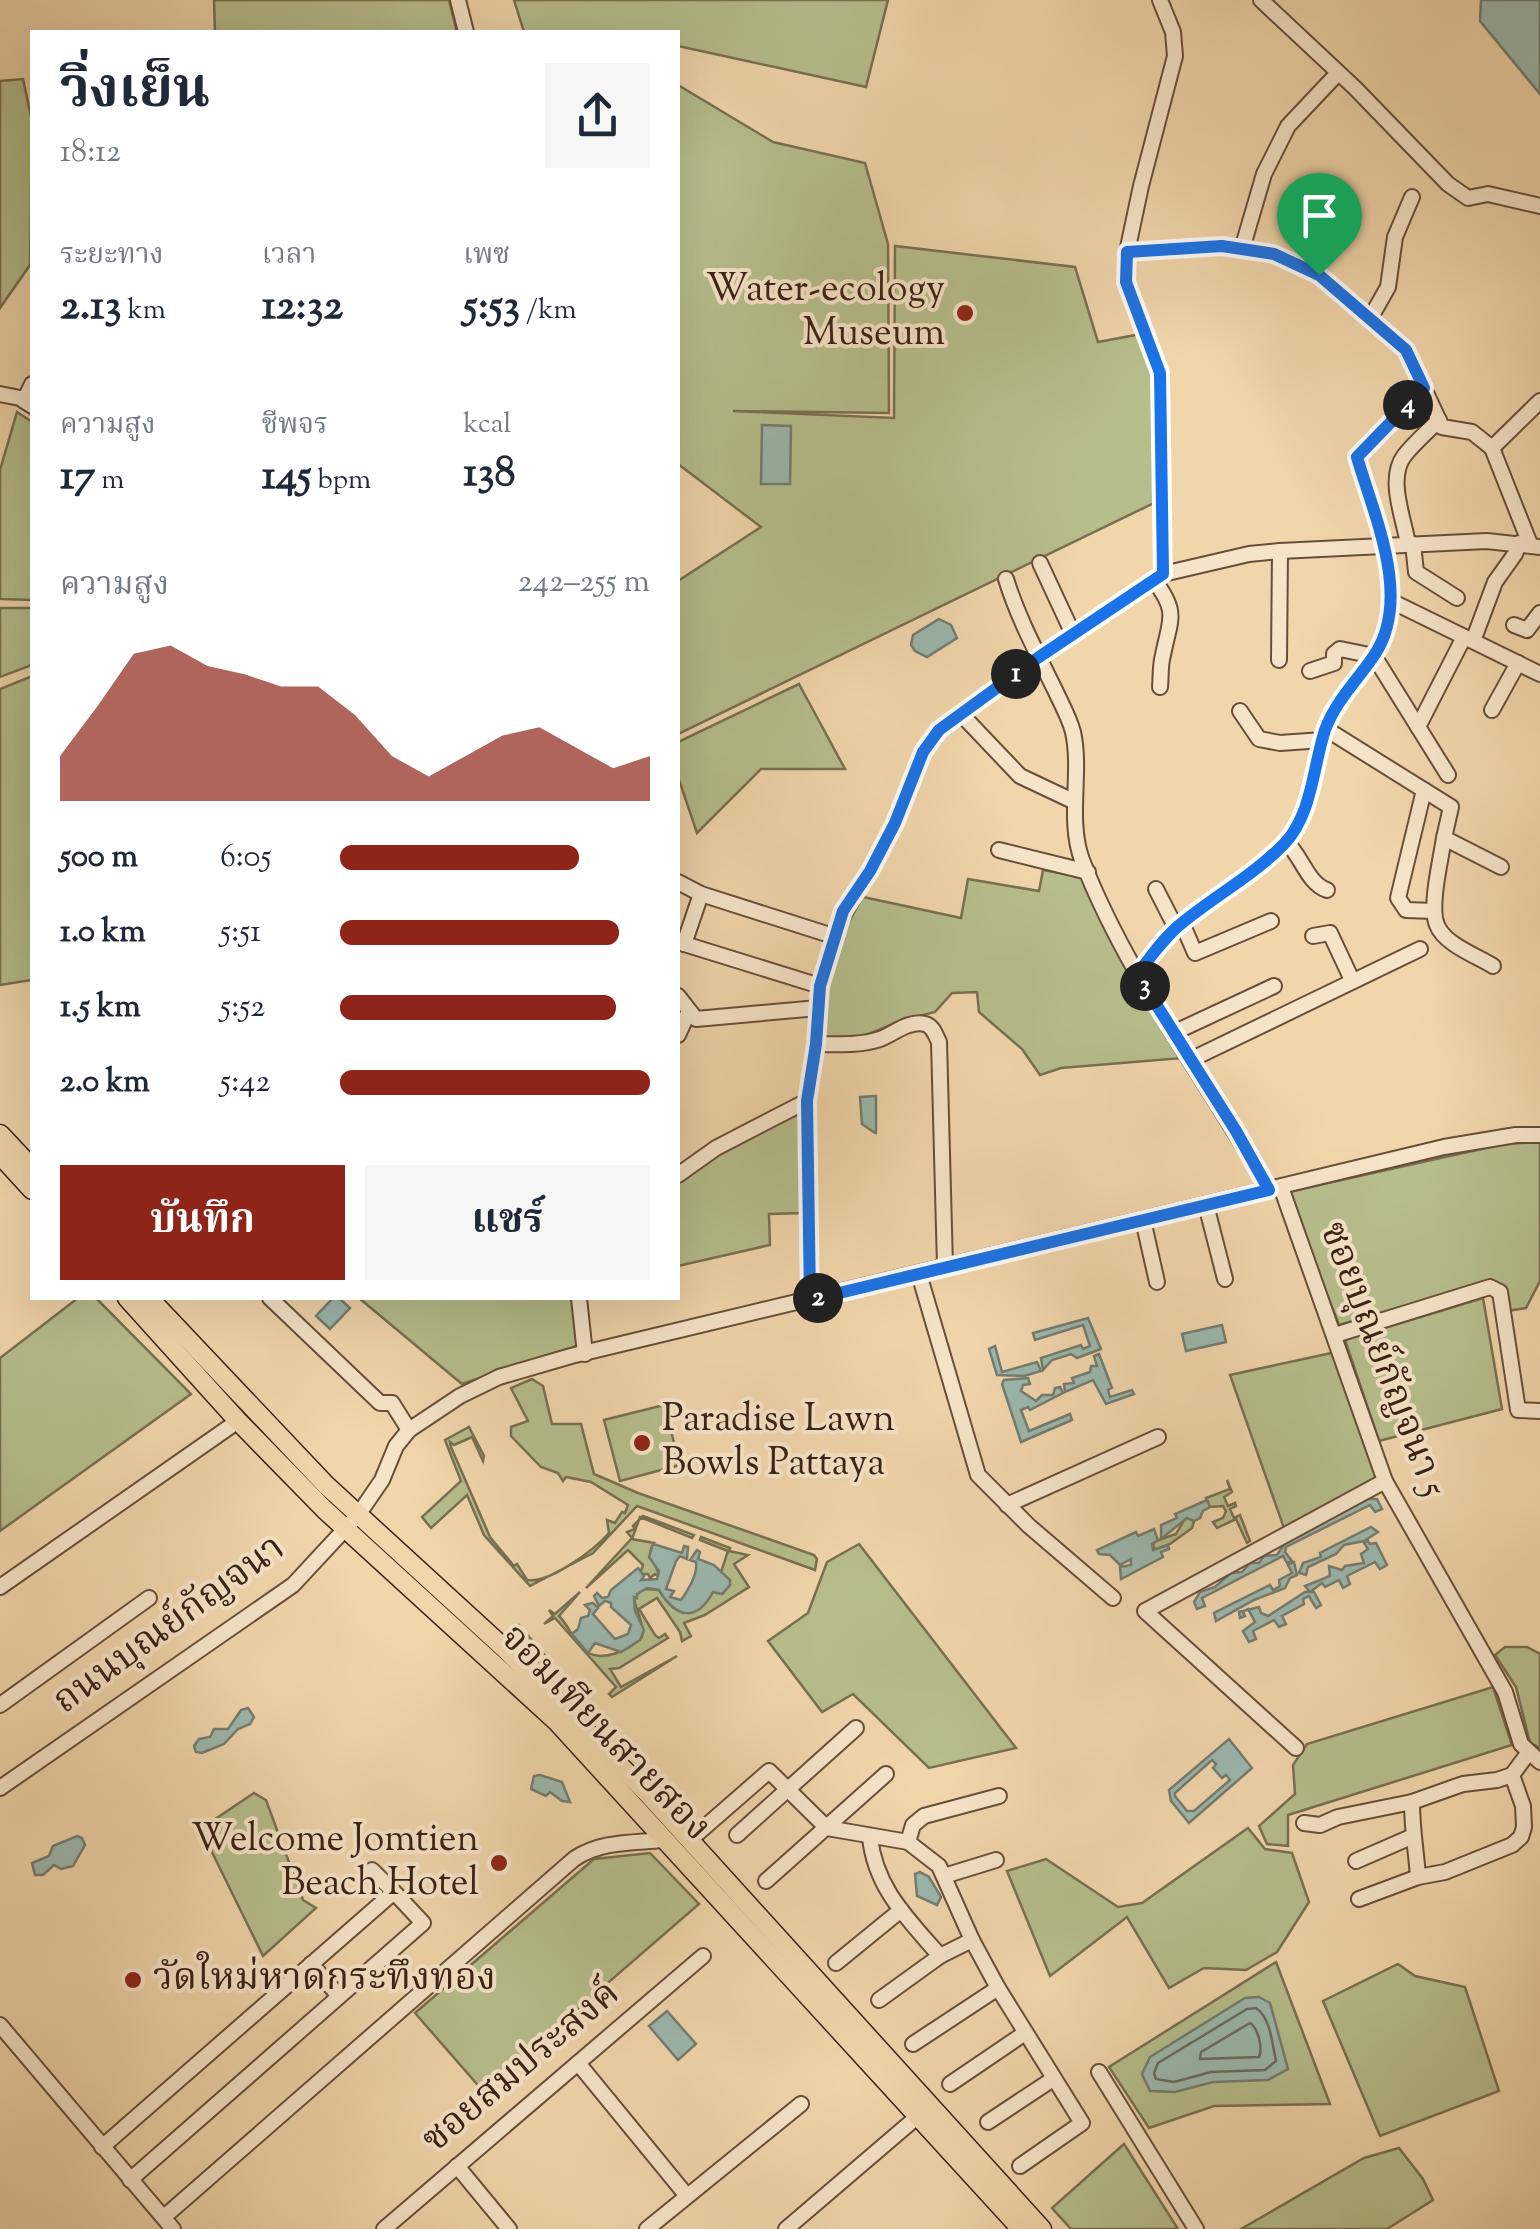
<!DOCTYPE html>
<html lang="th">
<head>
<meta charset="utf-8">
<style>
	:root { --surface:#fff; --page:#f6f6f7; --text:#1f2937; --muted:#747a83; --accent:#8f2418 }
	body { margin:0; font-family:"Sorts Mill Goudy","Noto Serif Thai",serif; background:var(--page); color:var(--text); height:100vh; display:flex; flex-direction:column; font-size:38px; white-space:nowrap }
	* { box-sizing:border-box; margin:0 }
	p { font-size:32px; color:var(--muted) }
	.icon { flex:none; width:55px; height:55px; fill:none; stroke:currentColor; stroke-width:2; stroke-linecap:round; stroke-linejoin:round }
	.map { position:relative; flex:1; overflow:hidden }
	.drawer { position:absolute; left:30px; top:30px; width:650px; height:1270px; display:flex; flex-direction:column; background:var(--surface); border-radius:0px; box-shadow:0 10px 40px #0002 }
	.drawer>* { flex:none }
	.pin { position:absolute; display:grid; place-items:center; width:85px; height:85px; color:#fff; margin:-102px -42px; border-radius:50% 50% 50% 0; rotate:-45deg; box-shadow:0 0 10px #0007 }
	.pin .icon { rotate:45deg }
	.km { position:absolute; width:50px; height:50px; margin:-25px; border-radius:50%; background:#222; color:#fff; font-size:28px; line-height:50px; text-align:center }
	.round { display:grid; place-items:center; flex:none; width:105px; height:105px; border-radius:0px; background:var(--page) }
	.overview { display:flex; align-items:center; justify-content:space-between; height:170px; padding:0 30px }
	h1 { font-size:55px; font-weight:700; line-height:75px }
	.stats { display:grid; grid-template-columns:repeat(3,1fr); gap:15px; height:170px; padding:10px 30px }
	.stats div { display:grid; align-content:center }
	.stats b { font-size:42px; font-weight:700 }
	.stats small { font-size:28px; font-weight:400 }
	.stats p { font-size:28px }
	.chart { height:280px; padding:20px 30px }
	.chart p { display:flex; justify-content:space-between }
	.chart svg { width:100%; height:180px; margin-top:10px; fill:var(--accent); opacity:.7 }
	.button { display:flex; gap:20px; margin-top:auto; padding:20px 30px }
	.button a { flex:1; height:115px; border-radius:0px; background:var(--accent); color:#fff; font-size:40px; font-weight:700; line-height:115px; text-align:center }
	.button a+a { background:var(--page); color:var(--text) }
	ul { padding:0 30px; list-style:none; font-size:32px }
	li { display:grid; grid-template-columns:160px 120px 1fr; align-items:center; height:75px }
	li i { height:25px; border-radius:12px; background:var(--accent) }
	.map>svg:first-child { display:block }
	.green { fill:#b6be8c; stroke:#787050; stroke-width:2.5 }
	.water { fill:#9bb8ae; stroke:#747c70; stroke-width:2.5; fill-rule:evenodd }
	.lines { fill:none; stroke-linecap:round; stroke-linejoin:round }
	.shore { stroke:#6a6c61; stroke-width:2.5 }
	.minor-casing { stroke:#684e3a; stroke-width:18 }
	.major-casing { stroke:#3a2114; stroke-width:21 }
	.minor { stroke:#f6e4c8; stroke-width:14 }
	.major { stroke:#f1d5ab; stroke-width:18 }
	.route-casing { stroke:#fff; stroke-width:20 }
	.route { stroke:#1a73e8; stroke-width:12 }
	.poi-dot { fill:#8f2418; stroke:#f6e4c8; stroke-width:4 }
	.labels { text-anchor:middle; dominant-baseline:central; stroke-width:8; stroke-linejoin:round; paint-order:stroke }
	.poi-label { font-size:38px; fill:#3a2114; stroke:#f6e4c8; text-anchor:end }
	.street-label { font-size:38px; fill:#3a2114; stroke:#f6e4c8 }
</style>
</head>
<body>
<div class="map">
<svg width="1540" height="2229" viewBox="0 0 1540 2229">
	<rect width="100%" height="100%" fill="#f1d5ab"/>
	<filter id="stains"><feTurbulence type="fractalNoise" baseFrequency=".002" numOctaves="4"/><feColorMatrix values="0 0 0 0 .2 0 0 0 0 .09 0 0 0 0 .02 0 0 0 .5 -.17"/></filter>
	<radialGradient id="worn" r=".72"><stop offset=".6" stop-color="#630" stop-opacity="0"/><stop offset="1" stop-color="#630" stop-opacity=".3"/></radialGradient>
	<g class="green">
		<polygon points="214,0 449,0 457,32 215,32"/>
		<polygon points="514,0 888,0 866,87 678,46 678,32 524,32"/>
		<polygon points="23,79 32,121 30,265 0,308 0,81"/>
		<polygon points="678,85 773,142 865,163 888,244 889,413 733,411 894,418 895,246 1075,267 1098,342 1141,334 1155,373 1156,502 678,734 678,581 761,527 678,464"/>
		<polygon points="17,412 32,422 32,600 0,599 0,470"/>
		<polygon points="0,608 32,608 32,665 0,677"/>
		<polygon points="32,676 32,980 0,985 0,689"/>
		<polygon points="799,684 845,769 761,769 697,833 678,777 678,742"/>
		<path d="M1043 870 1083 877 1183 1058 1061 1068 1040 1075 1022 1049 979 1012 977 992 952 993 935 1012 900 1021 862 1037 824 1040C826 980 831 949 863 897L961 918 968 879 1039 891Z"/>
		<polygon points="802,1107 803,1213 769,1214 770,1245 678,1266 678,1182 713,1153"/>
		<polygon points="1540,1142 1540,1281 1526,1308 1507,1311 1492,1281 1339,1325 1287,1192 1504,1144"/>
		<polygon points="78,1298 96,1298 191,1394 0,1531 0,1358"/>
		<polygon points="359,1298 572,1298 577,1346 462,1384"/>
		<polygon points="1483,1298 1502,1409 1379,1441 1345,1340"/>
		<polygon points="1336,1352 1377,1481 1284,1528 1230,1375"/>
		<path d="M532 1379 543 1386 552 1424H581L594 1474 638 1493 814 1555 817 1559 815 1570 637 1506 593 1553 530 1586 484 1535 467 1495 431 1528 422 1517 461 1481 445 1440 469 1427 484 1456 483 1461 472 1437 454 1445 450 1442 451 1447 490 1537 514 1566 517 1564 527 1580C549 1584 594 1550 609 1533L607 1520 615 1523 622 1512 625 1513 628 1505 591 1482 566 1477 563 1481 558 1473 541 1467 511 1436V1427L528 1421 511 1388Z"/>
		<polygon points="664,1405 680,1465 620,1481 604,1420"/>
		<polygon points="1227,1480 1232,1492 1224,1497 1228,1506 1235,1503 1236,1506 1230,1509 1234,1518 1240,1515 1250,1541 1247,1543 1236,1519 1217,1528 1213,1522 1223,1518 1226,1511 1223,1506 1210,1507 1206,1498 1230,1489"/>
		<path d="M643 1516 694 1535 692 1538 640 1517 632 1539 654 1543C644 1559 658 1562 659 1577L655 1574 650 1578 648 1574H640L643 1565 628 1550 586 1588 632 1538 627 1532 635 1529 633 1526Z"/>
		<polygon points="1190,1517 1194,1521 1192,1528 1170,1544 1154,1550 1153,1542 1176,1534 1184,1520"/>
		<path d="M701 1537 730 1548 729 1551 748 1555 734 1564 749 1587 705 1615 684 1623 691 1636 682 1641 680 1632 657 1598 639 1609 655 1635 659 1638 665 1634 668 1638 619 1668 610 1669 621 1687 677 1656 612 1697 609 1694 616 1687 555 1618 544 1624 553 1616 549 1610 555 1614 580 1592 559 1616C570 1627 574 1643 587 1652 603 1662 628 1651 642 1637 645 1624 635 1610 634 1597L644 1589 659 1590C676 1618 696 1622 713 1592L723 1593 730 1585 721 1572 728 1551 700 1540Z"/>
		<polygon points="859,1544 1016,1748 929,1768 853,1694 822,1712 768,1641 808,1613 827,1562"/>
		<polygon points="519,1625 548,1659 541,1664 509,1634"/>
		<polygon points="1505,1647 1527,1647 1540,1654 1540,1748 1530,1743 1516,1687 1495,1655"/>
		<polygon points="1493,1687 1512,1745 1288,1815 1288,1846 1267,1844 1259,1826 1295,1794 1293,1765 1307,1744"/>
		<polygon points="254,1793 266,1800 303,1900 316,1908 263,1956 207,1842 208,1824"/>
		<polygon points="1248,1828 1265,1849 1292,1853 1309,1902 1277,1952 1246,1970 1204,1968 1169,1988 1127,1917 1050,1976 1007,1871 1046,1859 1118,1907 1142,1903"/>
		<polygon points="650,1853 699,1904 483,2091 415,2013 594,1859"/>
		<polygon points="1276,1962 1330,2104 1214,2106 1149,2128 1109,2067"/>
		<polygon points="1398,1964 1415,1976 1465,1987 1499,2091 1380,2136 1323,2001"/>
		<polygon points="1124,2144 1178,2229 1071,2229 1052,2208"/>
		<polygon points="1399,2148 1423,2179 1433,2200 1387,2229 1241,2229 1364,2158"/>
	</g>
	<g class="water">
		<polygon points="1481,0 1540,0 1540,94 1480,21"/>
		<polygon points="762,425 791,426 790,484 761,484"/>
		<polygon points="939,619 951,625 957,638 927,657 915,651 911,645 913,635"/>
		<polygon points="876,1096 876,1133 875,1133 862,1124 860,1097"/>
		<polygon points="333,1298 339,1298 350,1308 330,1329 316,1316"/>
		<polygon points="1088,1318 1101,1349 1077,1358 1071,1354 1052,1360 1043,1370 1041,1358 1081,1345 1083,1349 1090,1346 1083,1325 1035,1340 1033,1333"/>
		<polygon points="1222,1325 1226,1342 1186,1351 1182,1334"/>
		<polygon points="995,1346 1002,1372 1037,1362 1041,1371 1024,1376 997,1375 989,1349"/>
		<polygon points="1099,1354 1112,1388 1108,1390 1110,1397 1132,1390 1134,1394 1106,1404 1093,1380 1065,1392 1064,1384 1074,1383 1072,1378 1090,1372 1091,1366 1097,1366 1094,1356"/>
		<polygon points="1028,1378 1030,1384 1023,1385 1021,1391 1036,1401 1042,1395 1053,1395 1055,1388 1060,1387 1063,1393 1030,1410 1028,1407 1021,1410 1029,1431 1070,1414 1072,1420 1021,1442 1002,1384 1004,1380"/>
		<polygon points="1367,1499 1377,1499 1382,1509 1375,1512 1370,1505 1286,1547 1285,1552 1292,1561 1287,1563 1283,1556 1202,1598 1205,1606 1197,1609 1194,1602 1200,1592 1215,1587 1231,1573 1242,1572 1250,1563 1259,1563 1264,1556 1277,1555 1284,1544"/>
		<polygon points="1207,1500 1210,1507 1203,1511 1200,1518 1194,1521 1187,1518 1161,1539 1161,1525 1177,1518 1175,1514"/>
		<polygon points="1371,1527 1378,1532 1364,1541 1344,1545 1336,1554 1308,1567 1306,1575 1299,1573 1303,1563 1321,1557 1320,1553"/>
		<polygon points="1154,1529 1158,1540 1152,1544 1153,1550 1168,1545 1169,1549 1161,1552 1163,1557 1121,1579 1120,1567 1131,1565 1131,1559 1120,1565 1110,1555 1099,1554 1097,1550 1136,1532 1138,1536"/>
		<polygon points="1368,1541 1370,1544 1376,1543 1387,1565 1380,1569 1375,1562 1347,1576 1350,1584 1343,1588 1339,1580 1325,1587 1322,1583 1310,1592 1305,1586 1330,1576 1329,1566 1342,1570 1345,1566 1364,1563 1361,1554 1368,1549 1364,1543"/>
		<path d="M653 1544 682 1553 684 1546 688 1547 687 1559 680 1556 676 1561 666 1589 674 1591 670 1597 681 1600C686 1593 698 1575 696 1562L690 1560 697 1550 700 1552 698 1559 714 1565 730 1580V1585L722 1594 713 1592C696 1623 676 1618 659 1590L647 1588 637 1594V1598L634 1597 635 1611 644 1630 640 1640 621 1652 595 1643 588 1653 572 1634 578 1629 581 1618 588 1616 590 1610 585 1605 593 1603 598 1608 593 1614 615 1639 628 1634 631 1625 611 1607V1603L605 1601 599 1606 594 1596 597 1593 602 1598 608 1597 611 1590 638 1568 644 1576 641 1580 657 1579 659 1571 649 1557Z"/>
		<polygon points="1294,1562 1297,1575 1290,1578 1285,1588 1254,1600 1216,1621 1214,1613 1270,1585 1273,1590 1280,1586 1279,1580 1292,1573 1288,1565"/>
		<polygon points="1305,1592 1314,1592 1321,1605 1316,1608 1309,1596 1303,1599 1304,1604 1282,1616 1286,1624 1279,1627 1274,1620 1253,1631 1256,1639 1249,1642 1243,1631 1255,1622 1248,1609 1243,1612 1245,1616 1240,1618 1239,1612 1259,1607 1261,1613 1268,1616"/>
		<polygon points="248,1708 254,1717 250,1724 238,1729 224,1744 202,1753 196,1752 194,1746 199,1739 210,1737 214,1729 228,1729 241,1710"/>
		<path d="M1229 1739 1252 1768 1189 1823 1171 1801 1169 1790ZM1212 1760 1216 1764 1213 1768 1222 1778 1226 1775 1230 1780 1194 1811H1187L1175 1796V1793Z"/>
		<polygon points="540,1775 562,1782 570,1802 562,1801 550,1792 546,1796 531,1789 534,1776"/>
		<polygon points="77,1836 82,1838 85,1845 73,1866 61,1869 54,1865 43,1875 35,1875 32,1863 49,1856 53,1846"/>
		<polygon points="920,1872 929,1877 941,1897 937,1905 917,1896 915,1874"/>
		<polygon points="1259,1997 1270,2003 1288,2069 1268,2080 1213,2082 1175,2092 1150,2091 1142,2074 1150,2057 1245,1998"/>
		<polygon points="667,2011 696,2044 678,2060 649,2026"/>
	</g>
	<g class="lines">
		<g class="shore">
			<path d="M1256 2008C1271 2018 1272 2044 1276 2061L1265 2070 1211 2072 1174 2082 1156 2079 1154 2073 1158 2063 1247 2009Z"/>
			<path d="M1250 2023C1258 2028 1263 2048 1259 2057L1200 2059 1201 2052Z"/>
		</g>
		<g class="minor-casing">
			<g id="minor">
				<polyline points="458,0 466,32"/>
				<polyline points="1160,0 1173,32 1175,56 1141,186 1127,252 1126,282 1160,373 1163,574"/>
				<polyline points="1261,0 1355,88 1448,184 1468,198 1488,194 1540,206"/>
				<polyline points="1242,249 1264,174 1288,126 1338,73"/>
				<polyline points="1127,252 1222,246 1274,253 1319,275 1406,350 1442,427 1472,432 1492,448 1530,544"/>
				<polyline points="1371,317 1388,287 1395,237 1412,197"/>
				<polyline points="0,394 20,398 32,406"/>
				<polyline points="24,401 32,384"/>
				<polyline points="1492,448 1540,401"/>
				<path d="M1408 544C1404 519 1387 479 1404 456 1414 443 1428 431 1439 420"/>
				<polyline points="1413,544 1416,572 1457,598"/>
				<polyline points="1040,563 1073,634"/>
				<path d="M1006 579C1018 618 1037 653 1055 690 1061 703 1069 717 1073 732 1082 773 1067 819 1082 860 1128 979 1208 1080 1269 1190"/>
				<path d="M1154 580C1179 613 1170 619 1163 655 1160 665 1161 677 1160 687"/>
				<polyline points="1391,601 1540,674"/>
				<polyline points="1514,625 1527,630 1540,613"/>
				<polyline points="1476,633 1495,582 1515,554 1519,543"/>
				<polyline points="1279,660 1280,551"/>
				<polyline points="1310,671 1334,663 1334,654 1340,649 1374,656 1448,775"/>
				<polyline points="1492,710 1518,663"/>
				<polyline points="1240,711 1259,739 1280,743 1323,740"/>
				<polyline points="961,714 1020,776 1075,802"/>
				<polyline points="1418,727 1464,637"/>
				<polyline points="1326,729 1451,807 1444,838 1501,867"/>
				<polyline points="1424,790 1398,898 1406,910 1434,911"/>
				<path d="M1444 838C1441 859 1429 907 1437 925 1444 944 1477 956 1493 966"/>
				<path d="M1286 842C1302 856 1307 883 1327 890"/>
				<polyline points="999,850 1088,872"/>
				<polyline points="678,882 701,894 833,936"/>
				<polyline points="1156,889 1176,928"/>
				<polyline points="1182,923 1195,953 1271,921"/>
				<polyline points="1313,936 1330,933 1352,980"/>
				<polyline points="678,942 820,986"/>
				<polyline points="684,944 701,894"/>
				<path d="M1137 974C1151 957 1165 936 1182 923 1215 896 1255 874 1284 844 1312 815 1313 767 1325 730 1336 700 1358 680 1375 654 1412 597 1374 516 1357 457L1424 388"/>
				<polyline points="678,996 696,1019 818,1008"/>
				<polyline points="1173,1033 1274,986"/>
				<polyline points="678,1035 689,1011"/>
				<path d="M816 1044C837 1044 859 1046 880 1039 893 1034 909 1020 925 1024 933 1026 935 1034 939 1042L945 1266"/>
				<polyline points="1190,1060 1420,949"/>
				<polyline points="678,1175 716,1148 807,1101"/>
				<polyline points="1281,1187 1385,1481 1505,1692 1521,1744 1540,1762"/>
				<polyline points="1206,1205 1225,1279"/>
				<polyline points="1143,1220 1157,1282"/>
				<polyline points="919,1274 978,1475 1029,1526 1113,1598"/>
				<polyline points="270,1298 380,1403 392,1403 409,1430"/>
				<polyline points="579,1298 585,1354"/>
				<polyline points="810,1300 807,1101 816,1044 820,986 843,911 870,871 895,823 923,752 939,730 1039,657 1163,574 1249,554 1280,551 1487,541 1540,547"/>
				<polyline points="1335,1335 1490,1287 1500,1292 1518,1410 1540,1411"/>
				<polyline points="1007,1505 1158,1437"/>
				<polyline points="0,1587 238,1421"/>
				<polyline points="0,1705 149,1598"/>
				<polyline points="1296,1748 1145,1611 1385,1481"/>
				<polyline points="0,1788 293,1585 358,1515 382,1480 396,1446 409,1430 460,1396 499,1377 571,1356 1444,1147 1516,1135 1540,1135"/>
				<path d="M1412 1802C1412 1830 1416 1849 1418 1877"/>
				<polyline points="1304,1823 1320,1825 1338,1817 1412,1802 1463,1784 1497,1780 1512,1775 1529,1752"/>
				<polyline points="737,1835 856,1728"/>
				<path d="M870 1837C875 1888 908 1919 940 1956"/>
				<polyline points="690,1840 769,1771 827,1828 908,1842 939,1866 972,1940 998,1988 1082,2123 1020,2166"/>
				<polyline points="908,1842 913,1825 924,1816 999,1796"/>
				<polyline points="1356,1861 1411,1837"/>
				<polyline points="944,1876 996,1860"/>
				<polyline points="766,1881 886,1774"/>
				<polyline points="1359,1899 1418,1877 1445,1872 1512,1845 1521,1837 1524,1827 1523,1806 1512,1775"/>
				<polyline points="836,1963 901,1910"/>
				<polyline points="311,1964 339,1996"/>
				<polyline points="879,2000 940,1956 972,1940"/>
				<polyline points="0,2025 173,2229"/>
				<polyline points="913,2044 998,1988"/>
				<polyline points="578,2063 687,2196"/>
				<polyline points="1099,2072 1196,2229"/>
				<polyline points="950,2084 1025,2033"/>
				<polyline points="988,2122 1053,2079"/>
				<polyline points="102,2147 394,1892 372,1870"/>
				<polyline points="457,2166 509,2229"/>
				<polyline points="130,2180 423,1923 394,1892"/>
				<path d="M164 2217 574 1859C600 1841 632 1843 662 1840"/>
				<polyline points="384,2229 703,1956"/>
				<polyline points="647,2229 801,2104"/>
				<polyline points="786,2229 917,2117"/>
			</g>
		</g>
		<g class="major-casing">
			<g id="major">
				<polyline points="0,1134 32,1168"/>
				<polyline points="0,1155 32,1190"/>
				<polyline points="127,1298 238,1421 325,1510 556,1721 1021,2229"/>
				<polyline points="149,1298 326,1485 504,1648 648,1794 1042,2229"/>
			</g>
		</g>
		<use href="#minor" class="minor"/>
		<use href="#major" class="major"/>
	</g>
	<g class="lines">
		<g class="route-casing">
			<path id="route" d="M1222 246 1274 254 1319 275 1406 350 1424 388 1357 457C1374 516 1412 597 1375 654 1358 680 1336 700 1325 730 1313 767 1312 815 1284 844 1255 874 1215 896 1182 923 1165 936 1151 957 1137 974L1236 1131 1269 1190 810 1300 807 1101 816 1044 820 986 843 911 870 871 895 823 923 752 939 730 1039 657 1163 574 1160 373 1126 282 1127 252Z"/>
		</g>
		<use href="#route" class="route"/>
	</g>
	<g class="poi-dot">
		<circle cx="965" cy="313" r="10"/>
		<circle cx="642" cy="1443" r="10"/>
		<circle cx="499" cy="1863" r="10"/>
		<circle cx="133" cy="1980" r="10"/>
	</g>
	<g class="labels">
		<g class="poi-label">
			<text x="945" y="291">Water-ecology<tspan x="945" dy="44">Museum</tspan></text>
			<text x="662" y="1421" text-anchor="start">Paradise Lawn<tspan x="662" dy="44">Bowls Pattaya</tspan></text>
			<text x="479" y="1841">Welcome Jomtien<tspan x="479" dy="44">Beach Hotel</tspan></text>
			<text x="153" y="1980" text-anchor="start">วัดใหม่หาดกระทึงทอง</text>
		</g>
		<g class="street-label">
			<text transform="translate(1381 1360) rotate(69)">ซอยบุณย์กัญจนา 5</text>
			<text transform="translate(170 1626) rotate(-36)">ถนนบุณย์กัญจนา</text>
			<text transform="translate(604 1734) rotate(46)">จอมเทียนสายสอง</text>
			<text transform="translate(522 2068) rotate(-40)">ซอยสมประสงค์</text>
		</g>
	</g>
	<rect width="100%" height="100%" filter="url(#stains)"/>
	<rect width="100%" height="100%" fill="url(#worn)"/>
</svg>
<div class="pin" style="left:1319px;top:275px;background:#1e9e55"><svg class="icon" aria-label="arrive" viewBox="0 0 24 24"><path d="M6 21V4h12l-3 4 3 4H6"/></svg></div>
<b class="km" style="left:1016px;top:674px">1</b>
<b class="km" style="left:818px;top:1298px">2</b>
<b class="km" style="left:1145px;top:986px">3</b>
<b class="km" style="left:1408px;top:405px">4</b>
<section class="drawer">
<div class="overview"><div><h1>วิ่งเย็น</h1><p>18:12</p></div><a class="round"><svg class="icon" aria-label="share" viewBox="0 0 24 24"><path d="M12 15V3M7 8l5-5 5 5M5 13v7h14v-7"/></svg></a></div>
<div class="stats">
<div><p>ระยะทาง</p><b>2.13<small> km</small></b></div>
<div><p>เวลา</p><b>12:32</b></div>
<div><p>เพซ</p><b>5:53<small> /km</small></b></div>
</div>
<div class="stats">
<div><p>ความสูง</p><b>17<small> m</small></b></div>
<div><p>ชีพจร</p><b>145<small> bpm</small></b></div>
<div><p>kcal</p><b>138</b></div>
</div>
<div class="chart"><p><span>ความสูง</span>242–255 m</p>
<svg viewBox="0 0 160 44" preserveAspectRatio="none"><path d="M0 44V33L10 21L20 8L30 6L40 11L50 13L60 16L70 16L80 23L90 33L100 38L110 33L120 28L130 26L140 31L150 36L160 33V44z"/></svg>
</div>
<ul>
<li><b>500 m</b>6:05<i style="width:77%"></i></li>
<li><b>1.0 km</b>5:51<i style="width:90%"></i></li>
<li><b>1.5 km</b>5:52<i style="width:89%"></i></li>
<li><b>2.0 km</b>5:42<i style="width:100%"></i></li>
</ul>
<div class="button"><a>บันทึก</a><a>แชร์</a></div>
</section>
</div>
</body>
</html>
